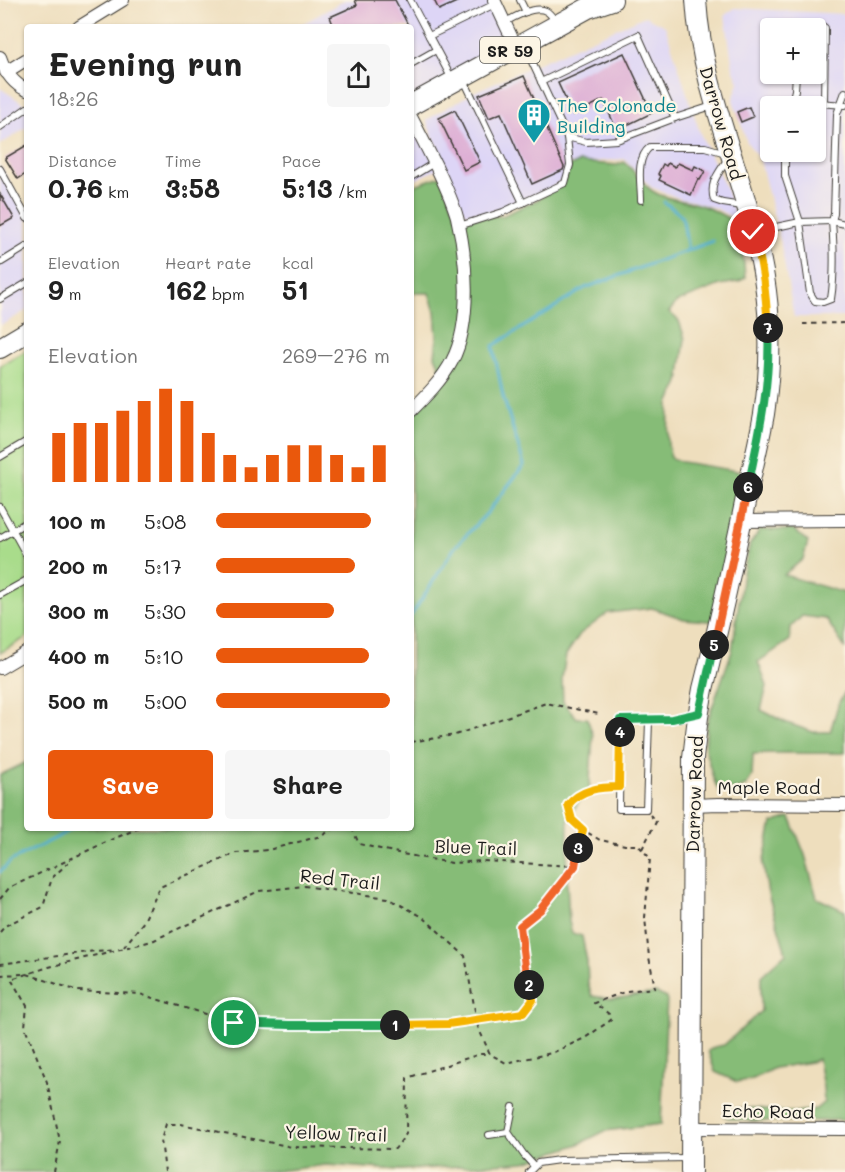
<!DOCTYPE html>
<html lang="en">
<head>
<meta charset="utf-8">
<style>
	:root { --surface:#fff; --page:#f6f6f6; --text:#222; --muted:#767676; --accent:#ea580c }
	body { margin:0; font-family:Mali,sans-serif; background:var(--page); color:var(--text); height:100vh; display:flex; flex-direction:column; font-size:22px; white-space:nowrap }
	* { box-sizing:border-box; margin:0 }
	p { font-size:20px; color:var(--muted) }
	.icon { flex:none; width:33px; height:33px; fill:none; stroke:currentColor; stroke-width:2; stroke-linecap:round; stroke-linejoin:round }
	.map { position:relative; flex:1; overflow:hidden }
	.sheet { position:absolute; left:24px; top:24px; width:390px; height:807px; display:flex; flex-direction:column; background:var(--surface); border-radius:6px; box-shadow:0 2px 4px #0004 }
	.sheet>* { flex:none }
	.tools { position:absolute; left:760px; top:18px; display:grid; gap:12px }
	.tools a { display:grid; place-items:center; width:66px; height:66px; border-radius:6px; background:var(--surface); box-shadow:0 2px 4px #0004; font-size:30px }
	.pin { position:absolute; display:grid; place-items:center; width:51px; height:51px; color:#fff; margin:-26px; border:3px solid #fff; border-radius:50%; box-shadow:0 2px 6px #0007 }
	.km { position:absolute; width:30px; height:30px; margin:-15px; border-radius:50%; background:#222; color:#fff; font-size:16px; line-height:30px; text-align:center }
	.round { display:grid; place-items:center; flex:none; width:63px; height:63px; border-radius:6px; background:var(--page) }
	.overview { display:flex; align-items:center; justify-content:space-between; height:102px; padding:0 24px }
	h1 { font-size:33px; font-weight:700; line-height:45px }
	.figures { display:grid; grid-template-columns:repeat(3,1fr); gap:9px; height:102px; padding:6px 24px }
	.figures div { display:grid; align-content:center }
	.figures b { font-size:26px; font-weight:700 }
	.figures small { font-size:16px; font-weight:400 }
	.figures p { font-size:16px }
	.chart { height:168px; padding:12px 24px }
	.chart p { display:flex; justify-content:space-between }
	.chart svg { width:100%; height:108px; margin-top:6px; stroke:var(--accent); stroke-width:6 }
	.primary-button { display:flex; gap:12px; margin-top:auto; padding:12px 24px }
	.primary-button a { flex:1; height:69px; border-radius:6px; background:var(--accent); color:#fff; font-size:24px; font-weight:700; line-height:69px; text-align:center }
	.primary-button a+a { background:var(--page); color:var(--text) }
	ul { padding:0 24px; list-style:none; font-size:20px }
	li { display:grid; grid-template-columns:96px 72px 1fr; align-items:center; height:45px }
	li i { height:15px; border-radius:8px; background:var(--accent) }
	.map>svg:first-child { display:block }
	.built { fill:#ddd5f6; fill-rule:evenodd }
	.green { fill:#a9dc8b; stroke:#627c54; stroke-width:1.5 }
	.forest { fill:#86bc77; stroke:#516c4a; stroke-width:1.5 }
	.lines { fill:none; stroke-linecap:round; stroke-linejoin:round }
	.stream { stroke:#53b0d1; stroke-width:3 }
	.building { fill:#deb0d5 }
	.lane-casing { stroke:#3c3934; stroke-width:8 }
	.street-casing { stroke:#3c3934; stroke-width:14 }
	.primary-casing { stroke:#3c3934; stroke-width:22 }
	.path { stroke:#3c3934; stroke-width:2; stroke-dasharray:4.5 4.5; stroke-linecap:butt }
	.lane { stroke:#fff; stroke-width:6 }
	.street { stroke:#fff; stroke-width:12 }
	.primary { stroke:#fff; stroke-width:20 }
	.split-1-casing { stroke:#fff; stroke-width:12 }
	.split-2-casing { stroke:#fff; stroke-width:12 }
	.split-3-casing { stroke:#fff; stroke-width:12 }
	.split-4-casing { stroke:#fff; stroke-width:12 }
	.split-5-casing { stroke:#fff; stroke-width:12 }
	.split-6-casing { stroke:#fff; stroke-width:12 }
	.split-7-casing { stroke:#fff; stroke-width:12 }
	.split-8-casing { stroke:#fff; stroke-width:12 }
	.split-1 { stroke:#22a559; stroke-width:8 }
	.split-2 { stroke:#f5b400; stroke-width:8 }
	.split-3 { stroke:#f0652b; stroke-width:8 }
	.split-4 { stroke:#f5b400; stroke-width:8 }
	.split-5 { stroke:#22a559; stroke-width:8 }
	.split-6 { stroke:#f0652b; stroke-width:8 }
	.split-7 { stroke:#22a559; stroke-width:8 }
	.split-8 { stroke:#f5b400; stroke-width:8 }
	.labels { text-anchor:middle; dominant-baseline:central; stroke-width:4.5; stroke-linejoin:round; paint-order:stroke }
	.shield { fill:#fcf5e5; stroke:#5f5d58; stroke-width:1.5 }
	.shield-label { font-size:16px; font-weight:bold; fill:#1c1c1c }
	.culture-label { font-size:18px; fill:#0d838f; stroke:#fcf5e5; text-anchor:start }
	.street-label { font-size:18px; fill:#1c1c1c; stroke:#fcf5e5 }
</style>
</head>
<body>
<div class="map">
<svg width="845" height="1172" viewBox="0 0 845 1172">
	<rect width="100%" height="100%" fill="#fcf5e5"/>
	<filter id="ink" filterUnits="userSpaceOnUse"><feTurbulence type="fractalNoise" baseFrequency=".0167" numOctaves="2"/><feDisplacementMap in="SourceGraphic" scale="12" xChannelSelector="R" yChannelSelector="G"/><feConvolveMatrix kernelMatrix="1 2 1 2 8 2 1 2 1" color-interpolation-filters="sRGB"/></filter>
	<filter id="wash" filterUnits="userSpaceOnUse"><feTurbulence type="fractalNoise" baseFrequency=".008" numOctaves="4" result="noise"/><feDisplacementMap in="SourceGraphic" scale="24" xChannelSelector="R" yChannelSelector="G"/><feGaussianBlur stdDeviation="1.35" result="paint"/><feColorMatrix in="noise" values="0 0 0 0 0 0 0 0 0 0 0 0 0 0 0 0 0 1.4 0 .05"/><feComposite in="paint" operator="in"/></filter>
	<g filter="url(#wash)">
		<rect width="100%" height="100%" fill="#eedebd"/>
		<g class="built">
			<polygon points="345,0 494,0 516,47 411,106 411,27 297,27"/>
			<path d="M735 8 845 14V317H794L780 240 760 160 747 142 733 100 739 82 733 68 725 15ZM771 28H816V74H771ZM771 106H816V152H771Z"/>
			<polygon points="645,16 665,26 700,133 727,191 736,219 715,208 692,201 681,199 651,187 625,159 568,164 564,178 551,188 487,214 465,213 426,120 476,91"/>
			<polygon points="0,88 27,106 27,127 0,145"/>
			<polygon points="411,117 437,169 411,182"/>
			<polygon points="0,165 27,213 27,310 0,326"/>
		</g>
		<polygon class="green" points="27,350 27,637 0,653 0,366"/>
		<g class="forest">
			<path d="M579 162 617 165 624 162C635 170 641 184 654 192 668 201 688 200 703 206 715 210 726 217 737 223L744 263 745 278 738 282 720 285 677 302 669 312 679 321 685 339 679 382 669 404 668 446 671 458 682 462 744 472 719 622 684 619 652 608 608 613 580 634 566 655 562 678 563 702 577 718H587L593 735 589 793 579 801 568 820 567 881 569 922 572 933 582 936 587 961 588 983 592 996 611 999 656 993 667 998 661 1124 605 1131 579 1144 525 1162 401 1170 326 1165 269 1172H0V775L27 762V828H411V411L443 375 435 356 437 338 435 311 429 293H411V255H412L411 245V189L418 184 441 176 457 217 502 216 539 199 556 187 566 179 570 166Z"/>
			<path d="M760 530H794L808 542 803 559 784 575 845 593V648L826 619 802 616 791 627 790 640 758 662 767 686 761 710 787 723 813 732H830L839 702 845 692V753C814 754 784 752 753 754L752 776 746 786 738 789 719 792 713 778 705 749 707 722 732 651 743 573 750 544Z"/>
			<path d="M790 817 805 855 817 898 845 911V1120C817 1121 789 1122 760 1121 749 1121 734 1121 724 1116L726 1111 739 1108 796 1112 816 1109 824 1102 823 1087 818 1059 811 1062 774 1068 753 1079 737 1082 715 1072 708 1051 714 1047 724 1045 761 1011V976L786 953 768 894 763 864 772 823Z"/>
		</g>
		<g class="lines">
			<g class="stream">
				<polyline points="664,202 680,214 683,221 688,250"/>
				<polyline points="411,616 455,547 488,512 524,465 503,396 493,346 585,288 713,241"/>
				<polyline points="0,872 11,861 54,839 73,828"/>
			</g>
		</g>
		<g id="blocks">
			<g class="building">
				<polygon points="355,0 395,0 409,27 334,27 330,17 357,5"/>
				<polygon points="434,0 461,0 439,10"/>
				<polygon points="624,53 652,113 617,130 603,100 573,115 558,83"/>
				<polygon points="524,76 564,167 563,170 532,184 501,113 489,118 479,95"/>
				<polygon points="749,107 753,117 741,122 737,112"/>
				<polygon points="455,110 480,162 464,170 439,118"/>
				<polygon points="27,145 27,173 18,179 5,158"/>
				<polygon points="668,163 675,167 678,163 693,170 695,166 705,171 700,180 698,179 691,195 659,180 661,176 658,174 663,164 666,166"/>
				<polygon points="0,194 14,218 0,226"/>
			</g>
		</g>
	</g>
	<g filter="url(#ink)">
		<use href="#blocks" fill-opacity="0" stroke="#3c3934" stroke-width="1.5"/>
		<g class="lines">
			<g class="lane-casing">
				<g id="lane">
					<polyline points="410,0 429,36 495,4"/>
					<polyline points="520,0 526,12"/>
					<path d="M504 23C514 17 535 5 546 11 550 13 553 18 556 22"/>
					<polyline points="797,28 801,25 821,25 825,28 824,104"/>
					<polyline points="429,36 452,79"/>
					<polyline points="411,64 436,50"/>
					<polyline points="464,80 523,203"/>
					<polyline points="541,82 638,35 675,118"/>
					<polyline points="793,98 795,90 796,74"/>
					<polyline points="786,106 787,101 793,98 818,103 845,105"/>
					<polyline points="0,127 27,108"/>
					<polyline points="567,137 586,142 617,140 675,118 712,106"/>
					<path d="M785 152V176L800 222 810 293 815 301 823 302 831 299C835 274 834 247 832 221L845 224"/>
					<path d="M727 160C718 174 709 183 714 200L723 203 742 206"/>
					<polyline points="0,169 27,218"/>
					<polyline points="411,177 434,163"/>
					<path d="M641 200C641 183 635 159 650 147H705L726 153"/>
					<polyline points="459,226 503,212 565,183 570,165 567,137 524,45"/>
					<polyline points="757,231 800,222 832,221 834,214 837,114 845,92"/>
					<polyline points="0,263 26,247"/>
					<polyline points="0,299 27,283"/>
					<polyline points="0,457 27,441"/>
					<polyline points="0,507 27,556"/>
					<polyline points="0,538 27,522"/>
					<polyline points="0,595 27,580"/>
					<polyline points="649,721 646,809 619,809 620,720 673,719 695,714"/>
					<polyline points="513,1107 508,1132 524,1155 534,1166"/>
					<polyline points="489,1135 508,1132"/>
					<polyline points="529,1172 538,1163 559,1160 689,1158"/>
				</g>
			</g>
			<g class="street-casing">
				<g id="street">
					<polyline points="494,0 516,47"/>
					<polyline points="79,27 123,0"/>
					<path d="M0 57C5 72 13 84 27 90"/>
					<polyline points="6,72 27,59"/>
					<path d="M411 117C420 134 428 150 436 166 444 183 452 199 457 217 467 258 472 323 452 361 442 380 426 396 411 411"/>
					<polyline points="742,521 845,520"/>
					<polyline points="0,668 27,652"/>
					<polyline points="693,805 718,804 845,805"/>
					<polyline points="691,1128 845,1129"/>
				</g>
			</g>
			<g class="primary-casing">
				<g id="primary">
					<polyline points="411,105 588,8 612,0"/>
					<polyline points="0,348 27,332"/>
					<path d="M691 1172 693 758 698 717 703 689C719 626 733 562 746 498 752 470 759 442 764 414 770 375 771 330 766 291 753 192 702 101 696 0"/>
				</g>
			</g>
			<g class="path">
				<polyline points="803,324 845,323"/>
				<polyline points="411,742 455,735 546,703 599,714"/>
				<polyline points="352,828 359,844 402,854 452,863 483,861 575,866 583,830"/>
				<polyline points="642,849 656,822 650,815"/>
				<polyline points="0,899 9,888 106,842 139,828"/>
				<polyline points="0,932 5,926 43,907 52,878 73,858"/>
				<polyline points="124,947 144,921 160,887 236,853 268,850 321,836 335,828"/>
				<polyline points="0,964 87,952 116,949"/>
				<polyline points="27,974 78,991 140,994 234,1023 289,1025 448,1024 523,1013 533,1001 525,966 520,925 540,910 575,866"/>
				<polyline points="0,975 22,974"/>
				<path d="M54 1172 60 1141 47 1082 25 1027 27 1006 11 979 49 967 152 941 259 891 304 886 388 898 423 917 465 956 478 1027 490 1054 506 1063 552 1053 585 1038 611 1020 609 1014 594 1003 627 991 655 988 649 957 645 918 650 858 638 845H625L600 840 583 830 571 820 568 805C578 792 595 787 611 787"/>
				<polyline points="165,1172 161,1140 166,1124 181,1124 292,1147 395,1149 406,1134 407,1078 480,1054 489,1054"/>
			</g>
			<use href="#lane" class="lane"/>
			<use href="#street" class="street"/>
			<use href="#primary" class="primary"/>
		</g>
	</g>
	<g class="lines" filter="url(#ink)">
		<g class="split-1-casing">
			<polyline id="split-1" points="234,1023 289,1025 395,1025"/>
		</g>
		<g class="split-2-casing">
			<polyline id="split-2" points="395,1025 448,1024 523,1013 533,1000 529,985"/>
		</g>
		<g class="split-3-casing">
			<polyline id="split-3" points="529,985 525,966 520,926 540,910 575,866 578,848"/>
		</g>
		<g class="split-4-casing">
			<path id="split-4" d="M578 848 583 830 572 820 568 805C581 789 600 787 619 787L620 732"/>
		</g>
		<g class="split-5-casing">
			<polyline id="split-5" points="620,732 620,720 672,719 699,713 714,645"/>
		</g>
		<g class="split-6-casing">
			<polyline id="split-6" points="714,645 748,487"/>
		</g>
		<g class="split-7-casing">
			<path id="split-7" d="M748 487C759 434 771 383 768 328"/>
		</g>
		<g class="split-8-casing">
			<path id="split-8" d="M753 232C763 263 766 296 768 328"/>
		</g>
		<use href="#split-1" class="split-1"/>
		<use href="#split-2" class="split-2"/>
		<use href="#split-3" class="split-3"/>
		<use href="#split-4" class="split-4"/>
		<use href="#split-5" class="split-5"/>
		<use href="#split-6" class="split-6"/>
		<use href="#split-7" class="split-7"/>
		<use href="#split-8" class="split-8"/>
	</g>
	<defs>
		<g id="building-pin" transform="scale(1.725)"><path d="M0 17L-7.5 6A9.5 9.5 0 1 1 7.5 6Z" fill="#0f9aa8" stroke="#fcf5e5"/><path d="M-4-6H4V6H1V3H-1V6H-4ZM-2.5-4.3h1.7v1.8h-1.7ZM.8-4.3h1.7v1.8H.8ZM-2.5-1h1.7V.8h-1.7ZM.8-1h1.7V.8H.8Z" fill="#fff"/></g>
	</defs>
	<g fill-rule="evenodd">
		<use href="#building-pin" x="534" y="115"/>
	</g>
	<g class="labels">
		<rect class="shield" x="480" y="37" width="60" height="26" rx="4.5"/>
		<g class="shield-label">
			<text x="510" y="50">SR 59</text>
		</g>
		<g class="culture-label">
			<text x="557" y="105">The Colonade<tspan x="557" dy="21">Building</tspan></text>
		</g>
		<g class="street-label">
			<text transform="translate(722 123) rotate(74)">Darrow Road</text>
			<text x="769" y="787">Maple Road</text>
			<text transform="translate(694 794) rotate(-88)">Darrow Road</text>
			<text transform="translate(476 847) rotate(2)">Blue Trail</text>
			<text transform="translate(340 879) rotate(6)">Red Trail</text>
			<text transform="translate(768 1111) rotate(1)">Echo Road</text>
			<text transform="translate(336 1133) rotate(2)">Yellow Trail</text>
		</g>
	</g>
</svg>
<div class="tools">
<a>+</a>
<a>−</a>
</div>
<div class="pin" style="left:234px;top:1023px;background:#1e9e55"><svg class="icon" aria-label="arrive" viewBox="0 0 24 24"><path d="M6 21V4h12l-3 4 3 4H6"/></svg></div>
<div class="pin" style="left:753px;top:232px;background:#d93025"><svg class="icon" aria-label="check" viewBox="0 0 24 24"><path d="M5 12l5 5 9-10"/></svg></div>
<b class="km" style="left:395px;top:1025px">1</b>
<b class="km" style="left:529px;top:985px">2</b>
<b class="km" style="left:578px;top:848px">3</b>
<b class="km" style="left:620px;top:732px">4</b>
<b class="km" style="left:714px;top:645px">5</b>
<b class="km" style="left:748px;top:487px">6</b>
<b class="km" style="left:768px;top:328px">7</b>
<section class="sheet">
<div class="overview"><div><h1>Evening run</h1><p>18:26</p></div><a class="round"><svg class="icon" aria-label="share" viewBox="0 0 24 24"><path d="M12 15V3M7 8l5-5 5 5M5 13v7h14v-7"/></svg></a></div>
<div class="figures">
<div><p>Distance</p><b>0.76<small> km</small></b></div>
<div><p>Time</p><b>3:58</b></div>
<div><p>Pace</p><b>5:13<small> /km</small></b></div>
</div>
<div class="figures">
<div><p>Elevation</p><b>9<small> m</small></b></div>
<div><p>Heart rate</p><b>162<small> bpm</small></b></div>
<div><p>kcal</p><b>51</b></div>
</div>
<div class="chart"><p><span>Elevation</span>269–276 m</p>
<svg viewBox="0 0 160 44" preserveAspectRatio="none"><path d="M5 44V24M15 44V20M25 44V20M35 44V15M45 44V11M55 44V6M65 44V11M75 44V24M85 44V33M95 44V38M105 44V33M115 44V29M125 44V29M135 44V33M145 44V38M155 44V29"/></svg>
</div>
<ul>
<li><b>100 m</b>5:08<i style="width:89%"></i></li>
<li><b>200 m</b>5:17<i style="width:80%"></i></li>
<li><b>300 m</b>5:30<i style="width:68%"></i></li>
<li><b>400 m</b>5:10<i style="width:88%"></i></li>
<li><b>500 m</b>5:00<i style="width:100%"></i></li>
</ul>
<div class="primary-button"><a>Save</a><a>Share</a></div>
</section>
</div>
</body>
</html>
